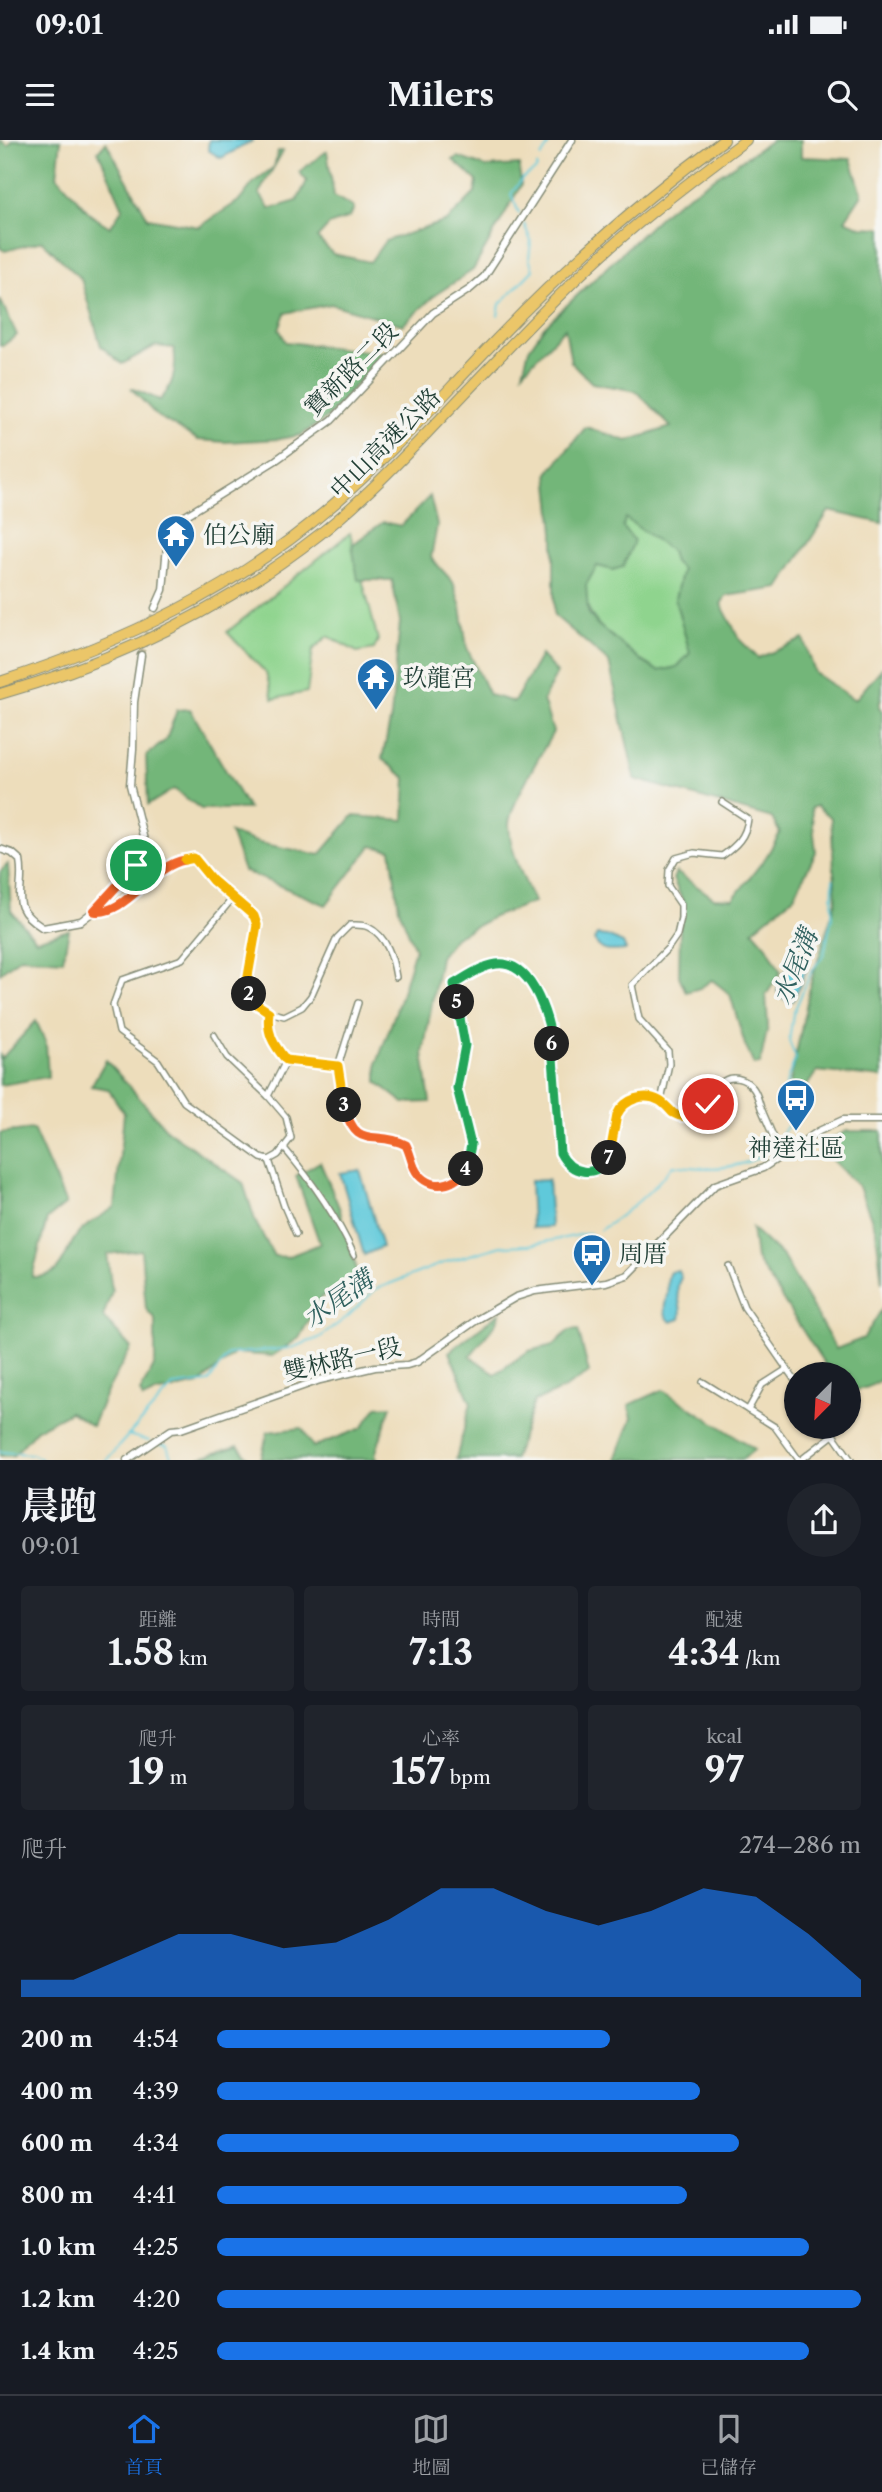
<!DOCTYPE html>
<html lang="zh-TW">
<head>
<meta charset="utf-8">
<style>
	:root { --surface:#171b24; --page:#20242c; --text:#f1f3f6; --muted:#9ea1a6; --line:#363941; --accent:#1a73e8 }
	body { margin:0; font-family:"Libre Caslon Text","Noto Serif TC",serif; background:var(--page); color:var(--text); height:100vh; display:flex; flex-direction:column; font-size:26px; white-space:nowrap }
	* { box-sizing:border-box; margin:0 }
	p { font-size:23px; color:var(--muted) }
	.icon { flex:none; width:38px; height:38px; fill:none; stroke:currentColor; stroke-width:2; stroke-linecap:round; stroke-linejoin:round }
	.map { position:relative; height:1320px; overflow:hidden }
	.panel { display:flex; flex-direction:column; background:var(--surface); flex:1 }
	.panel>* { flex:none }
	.needle { width:46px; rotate:204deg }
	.controls { position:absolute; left:784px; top:1222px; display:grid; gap:14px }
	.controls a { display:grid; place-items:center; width:77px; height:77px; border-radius:50%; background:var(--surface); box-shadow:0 2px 5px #0004; font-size:35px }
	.pin { position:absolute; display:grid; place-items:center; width:60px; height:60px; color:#fff; margin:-30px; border:4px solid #fff; border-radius:50%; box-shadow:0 2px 7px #0007 }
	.km { position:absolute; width:35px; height:35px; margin:-18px; border-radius:50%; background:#222; color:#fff; font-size:19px; line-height:35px; text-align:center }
	.round { display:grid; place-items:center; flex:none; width:74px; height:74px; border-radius:37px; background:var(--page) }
	.head { display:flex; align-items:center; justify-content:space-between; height:119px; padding:0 21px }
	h1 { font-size:38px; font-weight:700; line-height:52px }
	.metrics { display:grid; grid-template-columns:repeat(3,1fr); gap:10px; height:119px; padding:7px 21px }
	.metrics div { display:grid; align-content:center; border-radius:7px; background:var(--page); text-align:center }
	.metrics b { font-size:35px; font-weight:700 }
	.metrics small { font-size:19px; font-weight:400 }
	.metrics p { font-size:19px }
	.chart { height:196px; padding:14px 21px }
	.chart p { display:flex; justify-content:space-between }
	.chart svg { width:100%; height:126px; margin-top:7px; fill:var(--accent); opacity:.7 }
	ul { padding:0 21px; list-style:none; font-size:23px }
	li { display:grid; grid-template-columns:112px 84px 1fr; align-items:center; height:52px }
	li i { height:18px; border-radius:9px; background:var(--accent) }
	.status { display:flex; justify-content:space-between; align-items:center; height:49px; padding:0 35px; background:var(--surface); direction:ltr }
	.status svg { height:19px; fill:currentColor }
	header { display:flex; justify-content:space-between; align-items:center; height:91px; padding:0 21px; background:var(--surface); font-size:32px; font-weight:700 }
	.dock { display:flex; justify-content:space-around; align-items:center; height:98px; border-top:2px solid var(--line); background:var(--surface); font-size:19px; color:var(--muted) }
	.dock a { display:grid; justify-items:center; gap:4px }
	.dock .active { color:var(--accent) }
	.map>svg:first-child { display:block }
	.green { fill:#8fd48e; stroke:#578861; stroke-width:2 }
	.forest { fill:#73b679; stroke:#497a56; stroke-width:2; fill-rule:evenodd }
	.water { fill:#5fc9da; stroke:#3f8387; stroke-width:2 }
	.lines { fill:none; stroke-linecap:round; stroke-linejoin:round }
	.stream { stroke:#5fc9da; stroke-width:2 }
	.tertiary-tunnel { stroke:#c4bda0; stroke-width:6; stroke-dasharray:6 3; stroke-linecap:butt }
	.minor-casing { stroke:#868d78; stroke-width:8 }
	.tertiary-casing { stroke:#868d78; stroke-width:9 }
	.motorway-casing { stroke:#868d78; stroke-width:12 }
	.minor { stroke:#fff; stroke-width:5 }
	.tertiary { stroke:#fff; stroke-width:6 }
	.motorway { stroke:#ebc669; stroke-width:10 }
	.split-1-casing { stroke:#fff; stroke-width:14 }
	.split-2-casing { stroke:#fff; stroke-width:14 }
	.split-3-casing { stroke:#fff; stroke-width:14 }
	.split-4-casing { stroke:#fff; stroke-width:14 }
	.split-5-casing { stroke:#fff; stroke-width:14 }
	.split-6-casing { stroke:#fff; stroke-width:14 }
	.split-7-casing { stroke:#fff; stroke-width:14 }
	.split-8-casing { stroke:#fff; stroke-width:14 }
	.split-1 { stroke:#f0652b; stroke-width:9 }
	.split-2 { stroke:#f5b400; stroke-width:9 }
	.split-3 { stroke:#f5b400; stroke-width:9 }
	.split-4 { stroke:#f0652b; stroke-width:9 }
	.split-5 { stroke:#22a559; stroke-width:9 }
	.split-6 { stroke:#22a559; stroke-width:9 }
	.split-7 { stroke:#22a559; stroke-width:9 }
	.split-8 { stroke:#f5b400; stroke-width:9 }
	.labels { text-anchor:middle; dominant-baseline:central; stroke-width:7; stroke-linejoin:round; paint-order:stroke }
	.street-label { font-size:24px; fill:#1f3d34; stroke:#f6f6f2 }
	.poi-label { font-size:24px; fill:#1f3d34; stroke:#f6f6f2; text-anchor:start }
	.water-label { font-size:26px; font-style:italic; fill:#2f605e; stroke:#f6f6f2 }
</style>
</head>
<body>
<div class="status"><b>09:01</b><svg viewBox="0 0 49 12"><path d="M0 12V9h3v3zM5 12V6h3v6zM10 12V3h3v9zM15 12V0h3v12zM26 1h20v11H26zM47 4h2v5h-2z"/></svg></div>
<header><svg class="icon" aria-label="menu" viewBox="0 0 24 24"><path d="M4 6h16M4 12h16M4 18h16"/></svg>Milers<svg class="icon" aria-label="search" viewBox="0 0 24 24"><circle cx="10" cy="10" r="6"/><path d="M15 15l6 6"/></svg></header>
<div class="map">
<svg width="882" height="1320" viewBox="0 0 882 1320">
	<rect width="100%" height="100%" fill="#f6f6f2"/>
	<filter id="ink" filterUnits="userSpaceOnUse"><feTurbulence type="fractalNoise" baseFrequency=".0143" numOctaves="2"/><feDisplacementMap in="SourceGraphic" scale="14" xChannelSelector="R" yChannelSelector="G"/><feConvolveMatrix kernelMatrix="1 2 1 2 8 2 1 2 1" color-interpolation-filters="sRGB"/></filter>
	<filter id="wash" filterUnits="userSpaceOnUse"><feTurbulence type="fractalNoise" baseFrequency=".00686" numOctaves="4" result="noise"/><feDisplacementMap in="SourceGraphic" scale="28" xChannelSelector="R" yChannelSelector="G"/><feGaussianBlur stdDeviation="1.57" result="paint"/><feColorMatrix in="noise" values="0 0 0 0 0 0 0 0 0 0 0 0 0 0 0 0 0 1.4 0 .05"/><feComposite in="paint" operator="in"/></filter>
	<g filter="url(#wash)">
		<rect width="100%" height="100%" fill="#edddbb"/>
		<g class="green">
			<path d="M625 377 671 411 674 422 682 429 675 459 690 513 677 527 658 531C632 516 576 480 586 444 588 438 594 431 597 425L613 430Z"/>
			<polygon points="350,393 378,500 374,509 357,512 328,496 313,510 307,552 273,559 266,533 227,492"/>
		</g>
		<g class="forest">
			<path d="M0 0 8 6 13 0H61L57 36 91 75 110 87 123 68 98 11 106 2 148 78 199 87 240 60 254 42 274 27 278 11H283L259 53 270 69 297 61 307 41 299 32 327 11 334 56 354 68 350 77 329 85 317 98 333 114 370 122 385 101 447 81 475 53 477 41 453 20 458 17 486 27 519 25 521 45 473 130 435 155 403 185 331 164 285 173 279 189 286 202 383 213 328 277 301 295 279 299 225 302 198 300 156 275 131 248 160 260C174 246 177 228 174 208L155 206 122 224 101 206 81 139 42 101 5 111 0 108Z"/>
			<path d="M772 0H801V17L851 19 862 54 845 80 861 87 882 88V383L829 371 779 448 726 456 721 464 740 500 758 518 804 499 815 533 855 560 882 528V552L879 567 882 571V938L817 931 790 971 785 967 811 842 836 761 831 678 816 666 811 668 816 712 794 756 753 790 767 806 781 832 766 855 768 886 760 924 754 925 745 905 730 854 712 840 700 848 686 852 679 836 680 788 684 764 673 739 676 732 714 758 733 759 766 717 780 693 772 678 635 639 609 522 554 475V392L548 333 586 287 627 301 671 287 636 251 592 243 571 222 565 188 523 232 529 209 544 187 669 68ZM625 378 671 411 674 422 682 429 675 459 690 513 677 527 658 531 643 522 597 484 588 472 586 445 597 426 613 430 623 427 634 401 623 387Z"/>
			<polygon points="0,159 17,195 2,206 0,205"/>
			<path d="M430 356 437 385 431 418 453 442 461 467 467 508 489 555 514 562 541 515 557 533 543 560 553 592C543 611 509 666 509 685 510 712 523 737 534 762L493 777 455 797 440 817 423 913 430 962 404 963 377 942V923L397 868 415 809 399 769 391 710 371 706 326 765 244 731 230 693 259 703 320 715 353 676 404 680 406 638 382 619 391 577 400 482 392 440H358L352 405 383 382 401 386Z"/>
			<polygon points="190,569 248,669 201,669 174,649 148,665 146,616 166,600 177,570"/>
			<polygon points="8,724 11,771 36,800 69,790 63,820 20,817 0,833 0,732"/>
			<polygon points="36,881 46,903 48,937 0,945 0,915 2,918"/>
			<path d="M106 920 168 991 243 1043 256 1083 274 1116 287 1117 320 1104 296 1036 320 1022 339 1067 359 1137 344 1152 322 1156 299 1198 272 1216 235 1213 199 1244 155 1253 143 1259 140 1252 155 1224V1179L146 1169 141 1110 107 1114 112 1151 103 1177 131 1208 106 1253 92 1286 70 1272 37 1289 13 1316H0V993L33 989 66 1064 47 1079 32 1137C66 1137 61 1115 78 1094 87 1083 104 1075 115 1067L124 973 108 949 91 946Z"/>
			<polygon points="847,991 882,991 882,1143 876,1091 859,1047 818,1006"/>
			<polygon points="752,1088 783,1117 836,1209 864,1198 882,1169 882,1239 868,1247 849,1252 849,1234 831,1234 756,1119"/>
			<polygon points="500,1172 497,1182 470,1216 495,1234 529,1211 554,1205 569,1190 578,1189 589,1233 565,1248 534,1262 514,1319 456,1319 471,1263 449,1212"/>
			<polygon points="663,1250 755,1309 743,1319 616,1319 632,1278 629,1265"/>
			<polygon points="391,1266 375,1315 378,1319 261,1319 268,1292 302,1288 313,1307 362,1288 377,1267"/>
			<polygon points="238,1306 249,1319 200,1319 200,1318"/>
		</g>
		<g class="water">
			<polygon points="209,0 254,0 221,18 208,10"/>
			<path d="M597 795 607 796 623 803 626 810C611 811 602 814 594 800Z"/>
			<polygon points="797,821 808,825 793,861 789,862 780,856 777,851 789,823"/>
			<polygon points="360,1030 382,1107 364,1115 340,1033"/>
			<polygon points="548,1040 551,1087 532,1088 530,1041"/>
			<path d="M678 1130 681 1138C672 1152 684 1165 680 1179L671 1182C661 1172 665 1166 667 1155 669 1146 665 1140 670 1132Z"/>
		</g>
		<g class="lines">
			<g class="stream">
				<polyline points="541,17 552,0"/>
				<polyline points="519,73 511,54 523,38 536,30 537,26"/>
				<polyline points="498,175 500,164 533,130 529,118 531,101 524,84"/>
				<polyline points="778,999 792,980 783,958 788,937 796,918 789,901 793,874 811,832 824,814 832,776 833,739"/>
				<path d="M600 1090C628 1072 652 1052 673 1025 706 1030 751 1032 774 1004"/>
				<polyline points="128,1295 149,1301"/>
				<polyline points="155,1303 167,1306 172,1320"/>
				<polyline points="0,1312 32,1314 42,1320"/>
				<polyline points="106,1320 173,1246 209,1242 228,1214 291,1208 319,1198 347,1177 376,1149 446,1122 501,1106 529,1105 590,1093"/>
			</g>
		</g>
	</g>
	<g filter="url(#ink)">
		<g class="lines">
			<polyline class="tertiary-tunnel" points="141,515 155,468"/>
			<g class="minor-casing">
				<g id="minor">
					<polyline points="232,759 182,819 122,840 113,865 119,892 158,921 184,962 261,1018 269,1020 278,1015 291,998 286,977 268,956 286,921"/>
					<path d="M94 771C124 776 148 731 172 722 178 719 188 719 194 718L212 740 254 777 257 785C255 805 240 846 255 862 258 866 264 869 269 872 266 893 273 904 286 921L338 926C341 950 341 989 369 999 382 1003 391 997 406 1005 412 1016 413 1030 423 1038 449 1058 473 1030 471 1004 470 984 458 966 457 946 456 933 464 921 465 909 466 888 458 865 454 844 468 836 485 823 503 824 525 825 546 865 550 884 558 926 557 971 560 1013 565 1022 572 1031 584 1032 616 1035 611 995 617 975 619 968 625 962 631 960 661 947 669 984 694 975 711 969 709 953 721 943 731 934 745 938 753 948 757 953 759 962 761 968 768 984 775 1001 782 1017"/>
					<path d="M269 872 284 876 302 867 311 856 337 798 350 785C355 785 363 784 368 787 387 796 393 818 396 837"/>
					<polyline points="214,895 227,917 268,956"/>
					<polyline points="338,926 358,863"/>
					<path d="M661 961 669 924 668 911 639 879 632 845 668 808 677 795 681 778V765L668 746 669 730 676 718 694 713 722 716C736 706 746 697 748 679L722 662"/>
					<path d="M284 1008C312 1041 336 1075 354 1115"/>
					<polyline points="269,1020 284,1066 296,1094"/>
					<polyline points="728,1126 744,1167 796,1242"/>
					<polyline points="703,1242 775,1287 799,1320"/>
					<polyline points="748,1270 762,1245 787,1229"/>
					<polyline points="827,1286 851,1320"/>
					<polyline points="801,1320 833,1295"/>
				</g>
			</g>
			<g class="tertiary-casing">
				<g id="tertiary">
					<polyline points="155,468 163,450 167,406 185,376 276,320 332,280 433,173 470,149 484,137 572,0"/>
					<path d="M0 709 12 713 20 720C26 752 6 765 43 788L81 781 94 771 136 725 142 714 144 700 130 645 133 609 134 562 141 515"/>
					<polyline points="127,1320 171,1290 181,1289 320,1240 375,1227 407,1225 417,1222 478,1179 516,1157 535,1151 606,1142 627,1135 715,1045 763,1028 819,991 843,980 882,980"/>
				</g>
			</g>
			<g class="motorway-casing">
				<g id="motorway">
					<path d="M0 542C123 502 235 450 334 364 392 314 441 257 494 202 565 128 640 60 724 0"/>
					<path d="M0 554C116 521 224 469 320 394 358 364 393 328 427 293 474 244 519 195 567 148 622 93 684 46 746 0"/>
				</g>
			</g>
			<use href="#minor" class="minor"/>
			<use href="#tertiary" class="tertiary"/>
			<use href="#motorway" class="motorway"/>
		</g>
	</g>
	<g class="lines" filter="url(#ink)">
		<g class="split-1-casing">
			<path id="split-1" d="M136 725 94 771C125 777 152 725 185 720"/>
		</g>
		<g class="split-2-casing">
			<polyline id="split-2" points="185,720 194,718 212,740 254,776 257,785 247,842 249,854"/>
		</g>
		<g class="split-3-casing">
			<path id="split-3" d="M249 854 255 863 269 872C266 893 273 904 286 920L338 926 344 965"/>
		</g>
		<g class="split-4-casing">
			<path id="split-4" d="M344 965C356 1013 375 989 406 1005 410 1013 411 1020 414 1027 425 1051 453 1049 466 1029"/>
		</g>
		<g class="split-5-casing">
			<polyline id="split-5" points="457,862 465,905 457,948 471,1005 466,1029"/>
		</g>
		<g class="split-6-casing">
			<path id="split-6" d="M457 862 454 844C468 836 487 822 504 824 534 828 549 879 552 904"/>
		</g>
		<g class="split-7-casing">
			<path id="split-7" d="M552 904 560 1013C571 1034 595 1039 609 1018"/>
		</g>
		<g class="split-8-casing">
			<path id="split-8" d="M609 1018 617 975C624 959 645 952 660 961 665 964 669 969 673 973 686 981 700 974 708 964"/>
		</g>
		<use href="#split-1" class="split-1"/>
		<use href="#split-2" class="split-2"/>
		<use href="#split-3" class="split-3"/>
		<use href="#split-4" class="split-4"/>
		<use href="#split-5" class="split-5"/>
		<use href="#split-6" class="split-6"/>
		<use href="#split-7" class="split-7"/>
		<use href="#split-8" class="split-8"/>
	</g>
	<defs>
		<g id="temple-pin" transform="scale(2.0125)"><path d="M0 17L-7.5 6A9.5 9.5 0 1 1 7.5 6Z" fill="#1f6fb2" stroke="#f6f6f2"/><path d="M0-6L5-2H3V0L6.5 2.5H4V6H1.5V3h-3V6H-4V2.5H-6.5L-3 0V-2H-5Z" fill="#fff"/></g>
		<g id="bus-pin" transform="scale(2.0125)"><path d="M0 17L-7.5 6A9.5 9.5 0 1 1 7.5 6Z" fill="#1f6fb2" stroke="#f6f6f2"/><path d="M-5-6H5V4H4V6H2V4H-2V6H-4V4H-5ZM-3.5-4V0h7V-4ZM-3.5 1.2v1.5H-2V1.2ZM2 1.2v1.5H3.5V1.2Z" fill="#fff"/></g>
	</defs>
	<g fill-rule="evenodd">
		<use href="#temple-pin" x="176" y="394"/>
		<use href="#temple-pin" x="376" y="537"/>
		<use href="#bus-pin" x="796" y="958"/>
		<use href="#bus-pin" x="592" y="1113"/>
	</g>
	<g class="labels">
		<g class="street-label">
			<text transform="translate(351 229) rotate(-45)">寶新路二段</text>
			<text transform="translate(385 303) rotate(-45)">中山高速公路</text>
			<text transform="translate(342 1219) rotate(-13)">雙林路一段</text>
		</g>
		<g class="poi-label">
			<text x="203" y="394">伯公廟</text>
			<text x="403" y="537">玖龍宮</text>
			<text x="796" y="1007" text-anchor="middle">神達社區</text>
			<text x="619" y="1113">周厝</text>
		</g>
		<g class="water-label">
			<text transform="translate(795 827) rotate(-68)">水尾溝</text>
			<text transform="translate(338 1159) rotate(-35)">水尾溝</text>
		</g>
	</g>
</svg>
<div class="controls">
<a><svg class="needle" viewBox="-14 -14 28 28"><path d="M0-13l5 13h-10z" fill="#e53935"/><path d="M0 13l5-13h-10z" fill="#9ea1a6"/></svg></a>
</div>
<div class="pin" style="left:136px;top:725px;background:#1e9e55"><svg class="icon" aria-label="arrive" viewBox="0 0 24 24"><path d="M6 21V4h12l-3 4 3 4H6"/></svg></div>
<div class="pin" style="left:708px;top:964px;background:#d93025"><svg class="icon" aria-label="check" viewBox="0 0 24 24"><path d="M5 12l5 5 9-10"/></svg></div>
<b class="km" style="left:249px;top:854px">2</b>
<b class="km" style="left:344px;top:965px">3</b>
<b class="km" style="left:466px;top:1029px">4</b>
<b class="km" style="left:457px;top:862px">5</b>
<b class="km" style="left:552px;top:904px">6</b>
<b class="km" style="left:609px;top:1018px">7</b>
</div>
<section class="panel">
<div class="head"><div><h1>晨跑</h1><p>09:01</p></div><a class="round"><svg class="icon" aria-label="share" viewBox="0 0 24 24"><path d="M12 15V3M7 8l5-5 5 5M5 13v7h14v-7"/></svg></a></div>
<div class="metrics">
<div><p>距離</p><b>1.58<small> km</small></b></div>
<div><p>時間</p><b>7:13</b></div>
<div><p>配速</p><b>4:34<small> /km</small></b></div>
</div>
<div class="metrics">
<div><p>爬升</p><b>19<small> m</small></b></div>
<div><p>心率</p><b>157<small> bpm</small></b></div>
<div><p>kcal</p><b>97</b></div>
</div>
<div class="chart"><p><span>爬升</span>274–286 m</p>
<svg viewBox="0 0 160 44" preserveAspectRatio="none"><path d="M0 44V38L10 38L20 30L30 22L40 22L50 27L60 25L70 17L80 6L90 6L100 14L110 19L120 14L130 6L140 9L150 22L160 38V44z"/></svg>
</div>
<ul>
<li><b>200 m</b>4:54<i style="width:61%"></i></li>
<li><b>400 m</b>4:39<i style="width:75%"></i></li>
<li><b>600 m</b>4:34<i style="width:81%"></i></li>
<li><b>800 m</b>4:41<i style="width:73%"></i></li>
<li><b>1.0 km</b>4:25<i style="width:92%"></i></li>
<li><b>1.2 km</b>4:20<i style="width:100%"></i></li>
<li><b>1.4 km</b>4:25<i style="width:92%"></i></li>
</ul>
</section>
<nav class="dock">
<a class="active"><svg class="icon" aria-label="home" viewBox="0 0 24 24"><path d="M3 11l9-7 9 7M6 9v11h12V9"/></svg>首頁</a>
<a><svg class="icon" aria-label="map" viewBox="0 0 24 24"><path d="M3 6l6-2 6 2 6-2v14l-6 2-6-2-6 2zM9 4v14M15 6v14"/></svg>地圖</a>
<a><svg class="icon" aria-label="saved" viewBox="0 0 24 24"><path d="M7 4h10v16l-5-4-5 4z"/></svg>已儲存</a>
</nav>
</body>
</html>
